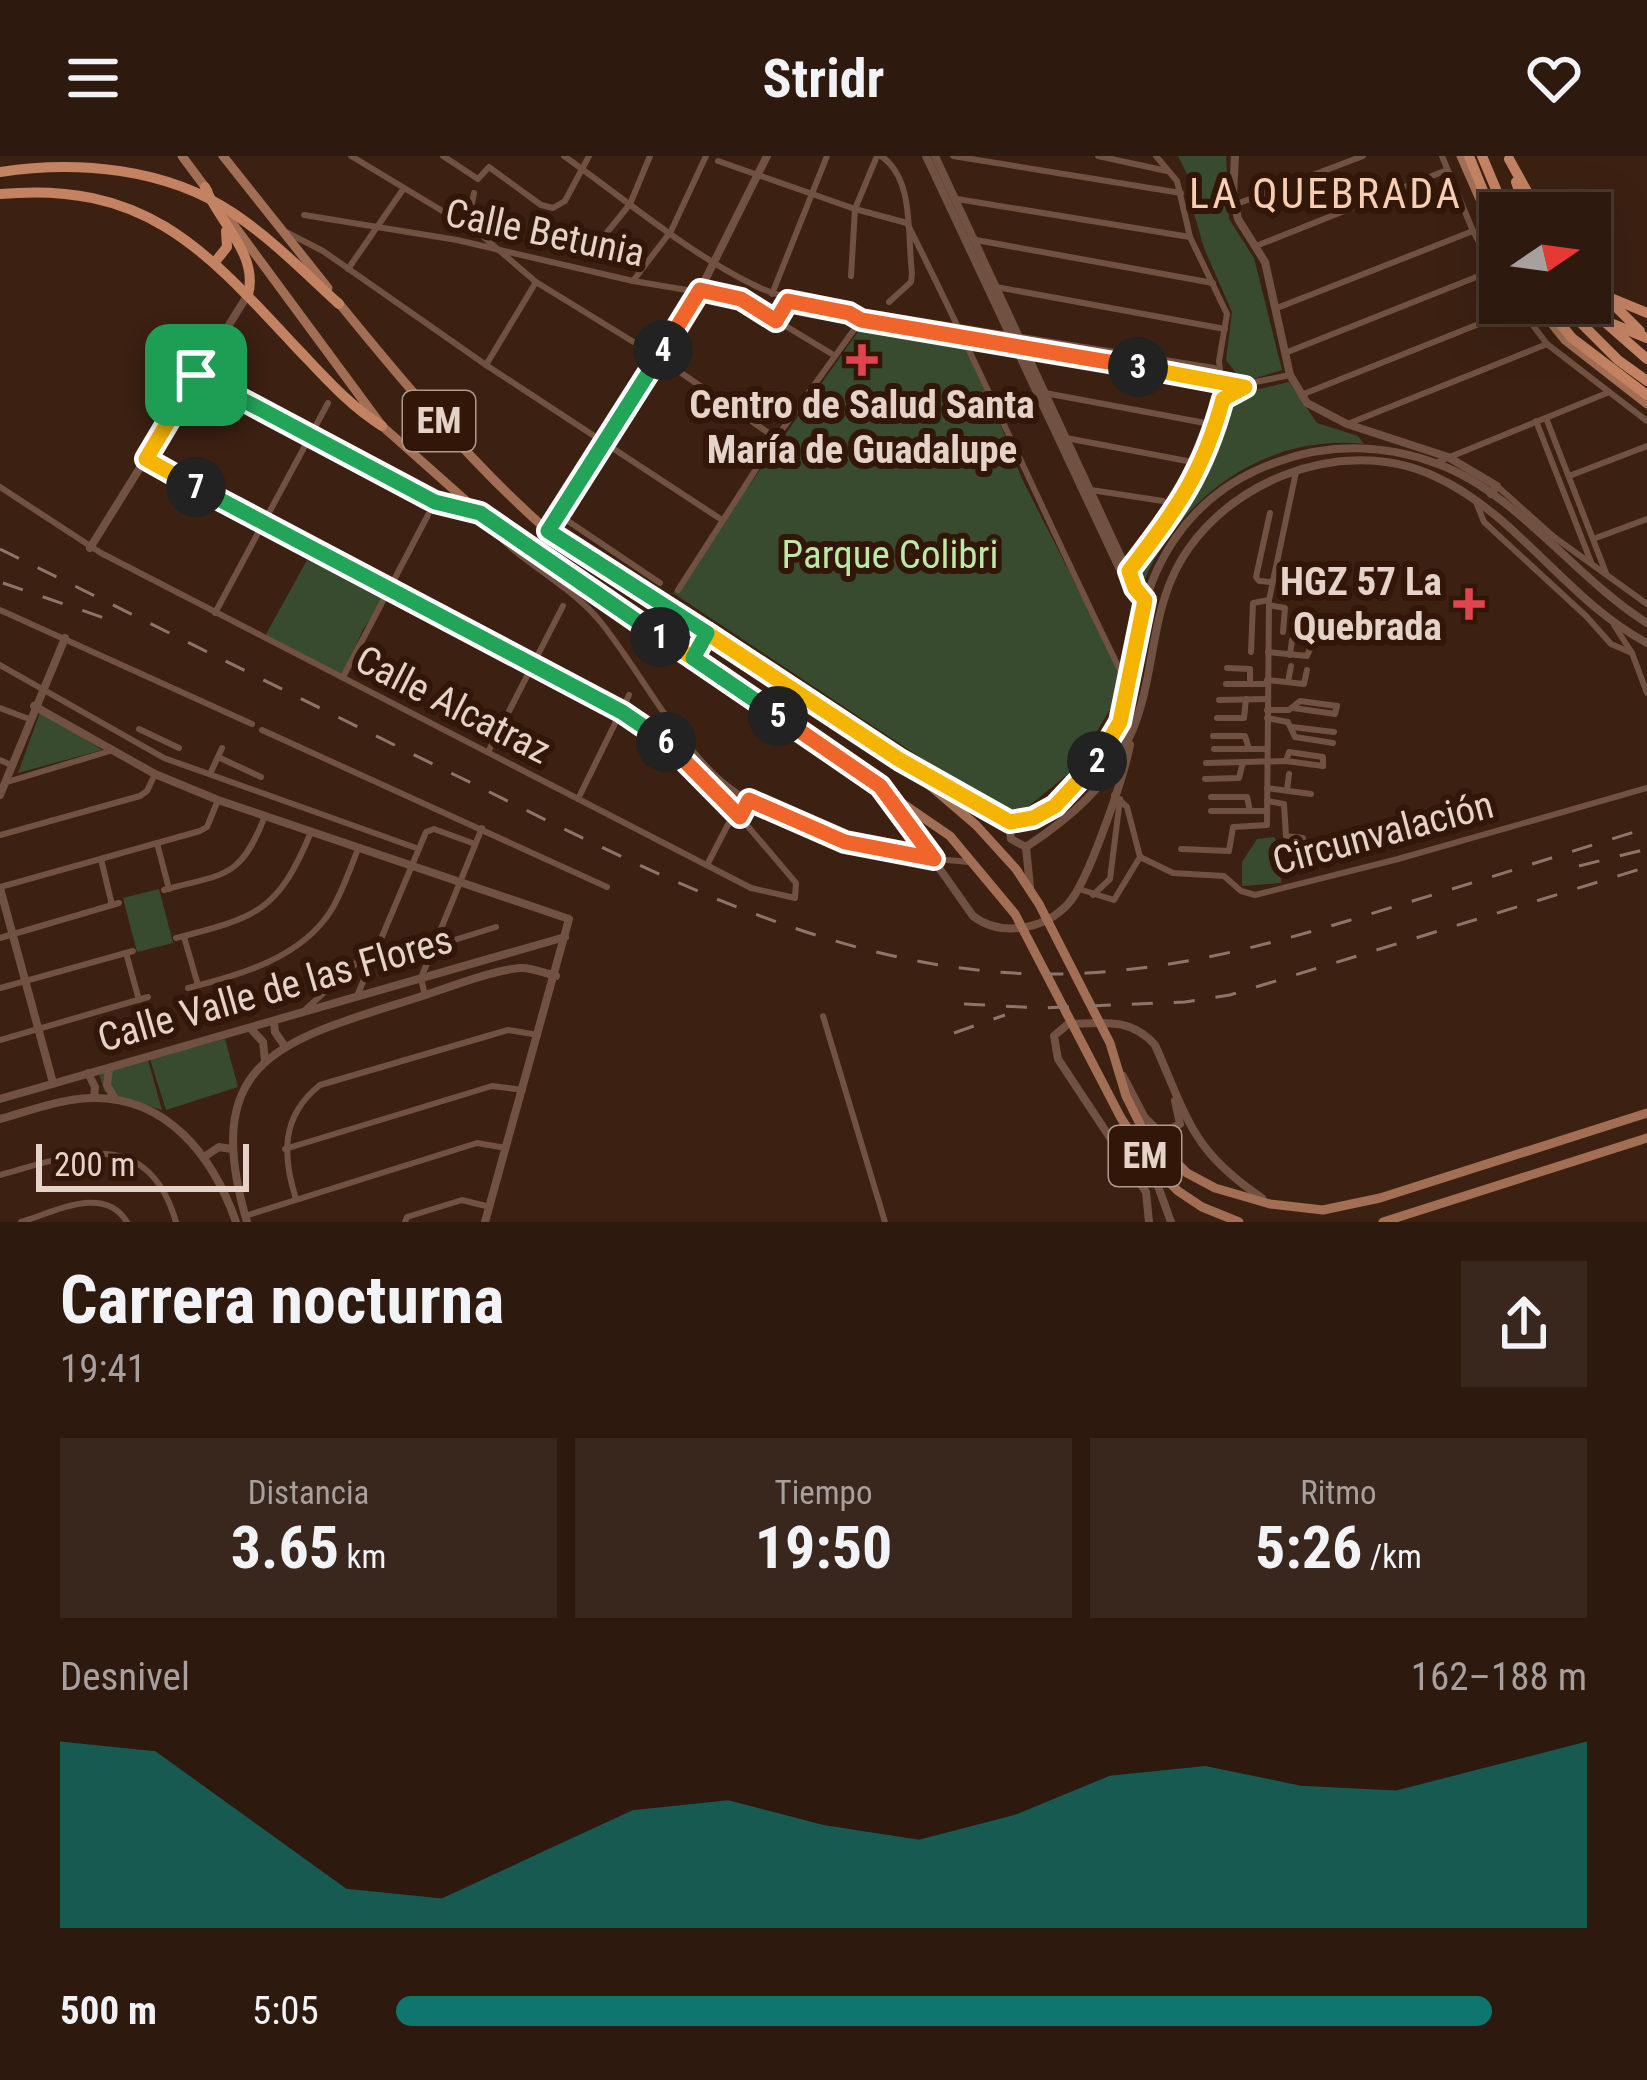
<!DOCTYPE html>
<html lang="es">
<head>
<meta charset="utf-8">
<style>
	:root { --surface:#2d190e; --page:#39261c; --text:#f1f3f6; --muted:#a7a09e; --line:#48382e; --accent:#0f766e }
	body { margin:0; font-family:"Roboto Condensed",sans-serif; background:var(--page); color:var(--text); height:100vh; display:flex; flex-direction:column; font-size:45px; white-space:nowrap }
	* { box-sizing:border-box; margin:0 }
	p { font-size:39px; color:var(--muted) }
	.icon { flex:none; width:66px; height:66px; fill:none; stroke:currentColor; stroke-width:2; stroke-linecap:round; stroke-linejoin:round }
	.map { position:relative; height:1066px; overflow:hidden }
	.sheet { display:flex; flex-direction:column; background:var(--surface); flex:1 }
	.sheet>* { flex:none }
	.needle { width:78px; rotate:77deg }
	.buttons { position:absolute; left:1479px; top:36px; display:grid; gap:24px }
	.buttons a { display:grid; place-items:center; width:132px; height:132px; border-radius:0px; background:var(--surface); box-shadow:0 12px 48px #0002,0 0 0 3px var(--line); font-size:60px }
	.scale { position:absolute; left:36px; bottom:30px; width:213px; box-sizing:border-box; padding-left:12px; border:6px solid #e5d2c8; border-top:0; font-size:33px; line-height:42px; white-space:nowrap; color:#e5d2c8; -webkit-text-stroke:9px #321708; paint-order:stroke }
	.pin { position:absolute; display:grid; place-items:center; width:102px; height:102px; color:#fff; margin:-51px; border-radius:24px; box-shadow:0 6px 18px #0006 }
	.km { position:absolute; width:60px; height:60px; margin:-30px; border-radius:50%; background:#222; color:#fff; font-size:33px; line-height:60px; text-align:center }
	.round { display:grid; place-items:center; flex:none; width:126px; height:126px; border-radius:0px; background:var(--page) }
	.summary { display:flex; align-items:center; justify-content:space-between; height:204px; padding:0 60px }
	h1 { font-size:66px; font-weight:700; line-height:90px }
	.stats { display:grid; grid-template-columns:repeat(3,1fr); gap:18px; height:204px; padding:12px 60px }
	.stats div { display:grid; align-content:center; border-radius:0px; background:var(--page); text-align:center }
	.stats b { font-size:60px; font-weight:700 }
	.stats small { font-size:33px; font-weight:400 }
	.stats p { font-size:33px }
	.chart { height:336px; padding:24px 60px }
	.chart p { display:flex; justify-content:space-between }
	.chart svg { width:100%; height:216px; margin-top:12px; fill:var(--accent); opacity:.7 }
	ul { padding:0 60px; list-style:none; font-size:39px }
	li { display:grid; grid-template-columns:192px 144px 1fr; align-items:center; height:90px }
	li i { height:30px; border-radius:15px; background:var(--accent) }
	header { display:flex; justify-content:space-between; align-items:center; height:156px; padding:0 60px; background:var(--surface); font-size:54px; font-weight:700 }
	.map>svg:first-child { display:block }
	.green { fill:#394b2f }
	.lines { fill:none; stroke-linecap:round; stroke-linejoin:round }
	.street { stroke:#715141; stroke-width:6 }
	.secondary { stroke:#715141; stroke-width:8 }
	.primary { stroke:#a26f55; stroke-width:9 }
	.highway { stroke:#c38363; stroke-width:10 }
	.rail { stroke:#8d7669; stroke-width:3; stroke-dasharray:21 21; stroke-linecap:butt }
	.split-1-casing { stroke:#fff; stroke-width:24 }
	.split-2-casing { stroke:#fff; stroke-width:24 }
	.split-3-casing { stroke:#fff; stroke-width:24 }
	.split-4-casing { stroke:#fff; stroke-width:24 }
	.split-5-casing { stroke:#fff; stroke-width:24 }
	.split-6-casing { stroke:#fff; stroke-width:24 }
	.split-7-casing { stroke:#fff; stroke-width:24 }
	.split-8-casing { stroke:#fff; stroke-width:24 }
	.split-1 { stroke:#22a559; stroke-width:15 }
	.split-2 { stroke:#f5b400; stroke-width:15 }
	.split-3 { stroke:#f5b400; stroke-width:15 }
	.split-4 { stroke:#f0652b; stroke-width:15 }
	.split-5 { stroke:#22a559; stroke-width:15 }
	.split-6 { stroke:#f0652b; stroke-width:15 }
	.split-7 { stroke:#22a559; stroke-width:15 }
	.split-8 { stroke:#f5b400; stroke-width:15 }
	.health-dot { fill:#e0444e; stroke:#321708; stroke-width:4.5 }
	.labels { text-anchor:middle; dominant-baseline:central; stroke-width:12; stroke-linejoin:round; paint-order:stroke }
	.shield { fill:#321708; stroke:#af9a8e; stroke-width:3 }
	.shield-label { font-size:36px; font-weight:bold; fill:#e5d2c8 }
	.street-label { font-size:39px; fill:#e5d2c8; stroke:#321708 }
	.poi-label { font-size:39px; font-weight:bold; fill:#e5d2c8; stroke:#321708 }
	.park-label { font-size:39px; fill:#bde9a7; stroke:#321708 }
	.neighbourhood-label { font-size:42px; letter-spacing:3px; fill:#f7ceb2; stroke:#321708 }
</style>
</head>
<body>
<header><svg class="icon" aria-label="menu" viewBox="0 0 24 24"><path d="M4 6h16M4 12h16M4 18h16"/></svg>Stridr<svg class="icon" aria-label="heart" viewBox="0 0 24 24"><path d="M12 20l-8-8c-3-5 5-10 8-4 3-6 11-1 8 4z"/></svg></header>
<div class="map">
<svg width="1647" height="1066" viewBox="0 0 1647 1066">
	<rect width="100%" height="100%" fill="#3c2112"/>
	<g class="green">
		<polygon points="1178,0 1226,0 1229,63 1254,102 1282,214 1243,226 1226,204 1232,156 1204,92 1191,47 1190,24"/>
		<polygon points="867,163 968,187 1022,323 1126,527 1074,613 1013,663 673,437"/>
		<path d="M1289 226 1317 267 1358 280 1364 288C1267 277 1180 340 1143 427L1137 421 1213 304 1229 252 1242 237Z"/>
		<polygon points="307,404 387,440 363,473 342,522 264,482"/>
		<polygon points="41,554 102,594 18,617"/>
		<polygon points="1274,681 1281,692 1281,727 1242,730 1242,706 1257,683"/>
		<polygon points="159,733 173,787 137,796 123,742"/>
		<polygon points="225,883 238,931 166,954 150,903"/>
		<polygon points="148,904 162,954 105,936 99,918"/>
	</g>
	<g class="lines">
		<g class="street">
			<polyline points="351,0 479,77 536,126 658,201 776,282"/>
			<polyline points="443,0 478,23 489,11 541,49 553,52 565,45 589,0"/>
			<path d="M564 0C625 43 689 98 756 130 790 147 833 147 861 164L1236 230 1290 219"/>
			<path d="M881 0C915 23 907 80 912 117L911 126 889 146"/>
			<polyline points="953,0 1181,37"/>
			<polyline points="1098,0 1167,15"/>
			<polyline points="1442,0 1473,75 1500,124"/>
			<path d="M718 5 855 53 907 67C984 219 1051 375 1127 528"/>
			<polyline points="474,37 470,57 477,74"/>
			<polyline points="957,43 1190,81"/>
			<polyline points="1234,49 1363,0"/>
			<polyline points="304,59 457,84 633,125 741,143 832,198"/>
			<polyline points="286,76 323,95 486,209 722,364"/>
			<polyline points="976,84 1213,127"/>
			<polyline points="596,90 630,48 650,0"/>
			<polyline points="1256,90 1447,14"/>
			<polyline points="348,113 404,32"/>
			<polyline points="851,120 855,53 877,0"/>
			<polyline points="633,125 671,75 706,0"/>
			<polyline points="996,131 1225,173"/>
			<polyline points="772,138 827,0"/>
			<polyline points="1516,147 1547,188 1647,265"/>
			<polyline points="1277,152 1473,75"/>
			<polyline points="853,157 866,156 1214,212 1236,230"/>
			<polyline points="776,165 788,145"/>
			<polyline points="1285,197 1494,114"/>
			<polyline points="486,209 536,126"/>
			<polyline points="197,219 435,346 478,357"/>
			<polyline points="1045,237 1216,269"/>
			<polyline points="1301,239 1519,152"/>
			<polyline points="1546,262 1606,417"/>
			<polyline points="1536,265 1591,406"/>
			<polyline points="1350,267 1547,188"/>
			<polyline points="1066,282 1203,308"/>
			<polyline points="1435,307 1607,237"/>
			<polyline points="1569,320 1647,290"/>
			<polyline points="1497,330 1554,381 1647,448"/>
			<polyline points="0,331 101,397 751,732 795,742 796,727 740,661 749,644"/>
			<polyline points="1091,334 1163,345 1176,353"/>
			<polyline points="1476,346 1484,366 1586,460 1611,488 1632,497"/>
			<polyline points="1270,357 1256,421 1259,425 1271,426"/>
			<polyline points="559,359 660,427"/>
			<path d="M486 366C518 407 571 427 603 469 639 515 666 568 706 610 748 656 834 688 895 698 919 703 944 703 968 706"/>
			<polyline points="1593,383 1647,363"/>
			<polyline points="1126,418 1176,353 1203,308 1223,243 1219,205 1227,158 1190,81 1177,25 1156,0"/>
			<polyline points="678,434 776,282 861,164"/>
			<polyline points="1269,449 1285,452 1283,476"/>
			<polyline points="0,454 252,568"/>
			<polyline points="215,457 328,247"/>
			<polyline points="1614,469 1632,497 1647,537"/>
			<polyline points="1251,496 1253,447 1269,444"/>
			<polyline points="1268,496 1307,500 1310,493"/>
			<polyline points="1290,499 1292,484"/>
			<polyline points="0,509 164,602 419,693"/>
			<polyline points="1227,512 1250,513 1250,528"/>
			<polyline points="343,521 428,359"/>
			<polyline points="1267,524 1304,528 1307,514"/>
			<polyline points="1288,526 1291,510"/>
			<polyline points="1226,528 1267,528"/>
			<polyline points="1219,544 1267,543"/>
			<polyline points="0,552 29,563"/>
			<polyline points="1293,552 1335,558 1337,550"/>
			<polyline points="1267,554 1289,554 1300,545 1337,550"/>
			<polyline points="1217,562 1244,562 1246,543"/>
			<polyline points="1267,562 1288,566 1295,581 1333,587"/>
			<polyline points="1292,571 1334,576"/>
			<polyline points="139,573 179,592"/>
			<polyline points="262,574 607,731"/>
			<polyline points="1213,580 1245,580 1249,593"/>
			<polyline points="1214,593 1267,593"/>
			<polyline points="488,596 563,450"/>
			<polyline points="218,601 261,621"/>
			<polyline points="0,604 11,609"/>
			<polyline points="1286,605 1289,596 1323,601 1323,610"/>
			<polyline points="1206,607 1286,605 1323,610"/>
			<polyline points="210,618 222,592"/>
			<polyline points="1205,623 1239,622 1243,606"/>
			<polyline points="7,626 113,594"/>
			<polyline points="1267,632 1311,638"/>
			<polyline points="1287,634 1289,618"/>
			<polyline points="1211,641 1247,641 1250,655"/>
			<polyline points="578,643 629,539"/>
			<polyline points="1267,645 1284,648 1286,680 1303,682 1305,699 1378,692"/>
			<polyline points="1211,655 1267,655"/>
			<polyline points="0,679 140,640 147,635 155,618"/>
			<polyline points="157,687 169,733"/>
			<polyline points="1181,693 1229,695 1233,671 1267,669 1269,444 1296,316"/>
			<polyline points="1140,701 1173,717 1224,720 1241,735 1255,739 1398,703 1647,632"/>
			<polyline points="101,703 112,749"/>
			<polyline points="707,709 735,655"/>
			<polyline points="0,731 200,675 207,671 218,644"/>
			<polyline points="1079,733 1114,744 1140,701 1127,651 1114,639"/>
			<path d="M164 734C225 717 240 724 265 660"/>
			<polyline points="1093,739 1110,723 1120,643"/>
			<polyline points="184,781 198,829"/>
			<polyline points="0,782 119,747"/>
			<path d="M176 782C257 761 278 756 311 676"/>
			<polyline points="432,791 496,771"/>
			<polyline points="126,797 139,844"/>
			<polyline points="0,832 133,795"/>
			<path d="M188 832C240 819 302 802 332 753 343 734 350 713 358 693"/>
			<polyline points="357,840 426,676 434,673 475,688"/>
			<polyline points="425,840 421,822 482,672"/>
			<polyline points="306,853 376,789"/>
			<polyline points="823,860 885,1066"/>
			<polyline points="0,884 148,841"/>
			<polyline points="285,993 492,930 523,934"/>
			<path d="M0 1019C73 999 147 967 176 1066"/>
			<path d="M296 1043C282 999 281 960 320 929L508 874 538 879"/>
			<polyline points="245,1060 477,987 506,992"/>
			<path d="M21 1066C55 1056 104 1028 127 1066"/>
			<polyline points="405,1066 407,1061 462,1044 490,1051"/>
		</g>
		<g class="secondary">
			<polyline points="926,0 1123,420 1145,444"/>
			<polyline points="935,0 1132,425"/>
			<polyline points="1235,0 1233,39 1238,63 1265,106 1290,219 1307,247 1347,268 1448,301 1497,330 1491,338"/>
			<polyline points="146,303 622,557 669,588 740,661"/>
			<polyline points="548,375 700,134 767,0"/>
			<polyline points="90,392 247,140"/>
			<polyline points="693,502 707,477"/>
			<polyline points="34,550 155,618 218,644 569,763 485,1066"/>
			<path d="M919 615C940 628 992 666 1015 665 1040 664 1060 648 1076 630 1145 555 1120 494 1158 412 1183 360 1223 325 1277 306 1329 287 1386 288 1438 308 1517 337 1575 422 1647 467"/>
			<polyline points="0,639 65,482"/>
			<path d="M889 641 973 760C1000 781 1044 774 1068 748 1088 727 1124 620 1130 589"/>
			<polyline points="1009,666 1011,683 1026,691"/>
			<path d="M1026 691C1070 662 1108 630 1130 580 1153 530 1150 472 1172 422 1213 329 1339 276 1434 320 1518 358 1566 444 1647 487"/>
			<polyline points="1026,691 1030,731"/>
			<polyline points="0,732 53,927"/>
			<polyline points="274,866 275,876 284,889"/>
			<polyline points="251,873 263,886 265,904"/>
			<polyline points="109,913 107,929 115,943"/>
			<polyline points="88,917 95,931 94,942"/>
			<polyline points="1123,920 1145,962 1162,978 1180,968 1175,945"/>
			<polyline points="0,943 565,781"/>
			<path d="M0 963C29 955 60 943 91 942 167 940 213 1000 236 1066"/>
			<polyline points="204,1001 219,991 231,993"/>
			<polyline points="1150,1008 1171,1066"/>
			<path d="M247 1066C199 903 280 885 413 843 446 833 485 816 519 812 531 811 544 817 556 820"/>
			<path d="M1149 1066 1146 1036 1058 903 1054 880 1068 868C1102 867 1131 861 1155 889 1188 963 1191 994 1262 1042"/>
		</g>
		<g class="primary">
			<polyline points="182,0 208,35"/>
			<polyline points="223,0 328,132"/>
			<polyline points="1461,0 1500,89"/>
			<polyline points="222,53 382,270 480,357 950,680 1015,758 1121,962 1150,1007 1178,1035 1202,1051 1239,1066"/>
			<path d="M338 146C403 226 470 306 548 375L900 604 976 669 1016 713 1039 748 1110 887 1126 940 1142 972 1187 1017 1215 1032 1270 1048 1323 1054 1380 1042 1647 957"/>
			<polyline points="1535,147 1565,184 1647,248"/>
			<polyline points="1383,1066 1647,982"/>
		</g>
		<g class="highway">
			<polyline points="1469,0 1500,77"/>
			<polyline points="1482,0 1506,57"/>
			<polyline points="1509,3 1539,57"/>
			<path d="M0 16C77 4 167 12 233 57 272 83 305 117 339 148"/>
			<polyline points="1516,26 1527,57"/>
			<path d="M205 31C219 67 259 98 248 139"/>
			<path d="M0 38C144 25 203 91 293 188 322 218 347 248 382 270"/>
			<polyline points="215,106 227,91 226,75"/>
			<polyline points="1590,125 1640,175"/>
			<polyline points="1611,142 1647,157"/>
			<polyline points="1543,147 1572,182 1647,239"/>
			<polyline points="1561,147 1618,204 1647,225"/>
			<polyline points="1583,147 1647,203"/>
			<polyline points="1566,149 1647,182"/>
		</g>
		<g class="rail">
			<path d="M0 393C152 468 303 544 455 619 655 717 856 830 1087 817 1194 811 1294 782 1396 750 1480 725 1563 698 1647 672"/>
			<polyline points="3,427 110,464"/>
			<polyline points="1579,710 1647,693"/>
			<polyline points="964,848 1041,852 1185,846 1230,839 1647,711"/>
			<polyline points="954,877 1005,859"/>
		</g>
	</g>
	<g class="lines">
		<g class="split-1-casing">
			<polyline id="split-1" points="196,219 435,346 480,357 660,481"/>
		</g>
		<g class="split-2-casing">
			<polyline id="split-2" points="660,481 693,502 707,477 900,604 1010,666 1033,662 1055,650 1097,605"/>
		</g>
		<g class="split-3-casing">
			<path id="split-3" d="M1097 605 1120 566 1145 444 1135 432 1129 415C1176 353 1202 320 1223 243L1245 231 1138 211"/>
		</g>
		<g class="split-4-casing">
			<polyline id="split-4" points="663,194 700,134 741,143 776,165 788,145 849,157 861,164 1138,211"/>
		</g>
		<g class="split-5-casing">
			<polyline id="split-5" points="663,194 548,375 707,477 693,502 778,560"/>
		</g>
		<g class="split-6-casing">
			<polyline id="split-6" points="666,586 740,661 749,644 845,686 934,703 880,630 778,560"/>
		</g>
		<g class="split-7-casing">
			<polyline id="split-7" points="196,331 622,556 666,586"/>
		</g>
		<g class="split-8-casing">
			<polyline id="split-8" points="196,331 146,303 196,219"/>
		</g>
		<use href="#split-1" class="split-1"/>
		<use href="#split-2" class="split-2"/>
		<use href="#split-3" class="split-3"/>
		<use href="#split-4" class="split-4"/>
		<use href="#split-5" class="split-5"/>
		<use href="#split-6" class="split-6"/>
		<use href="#split-7" class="split-7"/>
		<use href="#split-8" class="split-8"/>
	</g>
	<g class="health-dot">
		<path d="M856 186h12v12h12v12h-12v12h-12v-12h-12v-12h12z"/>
		<path d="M1463 430h12v12h12v12h-12v12h-12v-12h-12v-12h12z"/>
	</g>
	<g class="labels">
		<g class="shield">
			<rect x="403" y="235" width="72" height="60" rx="9"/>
			<rect x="1109" y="970" width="72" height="60" rx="9"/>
		</g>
		<g class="shield-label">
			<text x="439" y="265">EM</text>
			<text x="1145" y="1000">EM</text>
		</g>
		<g class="street-label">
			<text transform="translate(545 77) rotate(12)">Calle Betunia</text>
			<text transform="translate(453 549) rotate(27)">Calle Alcatraz</text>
			<text transform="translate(1383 677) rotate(-15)">Circunvalación</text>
			<text transform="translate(275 833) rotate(-16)">Calle Valle de las Flores</text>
		</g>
		<g class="poi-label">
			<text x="862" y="249">Centro de Salud Santa<tspan x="862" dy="45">María de Guadalupe</tspan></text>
			<text x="1442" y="426" text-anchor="end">HGZ 57 La<tspan x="1442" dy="45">Quebrada</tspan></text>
		</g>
		<g class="park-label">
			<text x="890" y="399">Parque Colibri</text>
		</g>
		<g class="neighbourhood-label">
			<text x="1326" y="37">LA QUEBRADA</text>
		</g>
	</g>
</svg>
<div class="buttons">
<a><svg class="needle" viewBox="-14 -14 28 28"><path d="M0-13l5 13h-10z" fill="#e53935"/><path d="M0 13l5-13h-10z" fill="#a7a09e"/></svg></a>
</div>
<div class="scale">200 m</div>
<div class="pin" style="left:196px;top:219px;background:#1e9e55"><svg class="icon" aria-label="arrive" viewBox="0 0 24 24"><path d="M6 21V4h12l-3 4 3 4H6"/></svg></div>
<b class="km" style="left:660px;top:481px">1</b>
<b class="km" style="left:1097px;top:605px">2</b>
<b class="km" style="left:1138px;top:211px">3</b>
<b class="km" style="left:663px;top:194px">4</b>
<b class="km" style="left:778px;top:560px">5</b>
<b class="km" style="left:666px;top:586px">6</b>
<b class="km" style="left:196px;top:331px">7</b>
</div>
<section class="sheet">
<div class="summary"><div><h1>Carrera nocturna</h1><p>19:41</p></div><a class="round"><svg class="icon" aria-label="share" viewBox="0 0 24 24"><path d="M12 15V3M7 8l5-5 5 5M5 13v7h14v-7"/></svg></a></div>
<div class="stats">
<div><p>Distancia</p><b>3.65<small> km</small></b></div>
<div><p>Tiempo</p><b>19:50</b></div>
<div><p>Ritmo</p><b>5:26<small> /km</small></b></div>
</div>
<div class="chart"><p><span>Desnivel</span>162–188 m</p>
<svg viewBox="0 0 160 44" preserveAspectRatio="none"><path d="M0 44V6L10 8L20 22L30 36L40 38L50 29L60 20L70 18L80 23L90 26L100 21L110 13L120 11L130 15L140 16L150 11L160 6V44z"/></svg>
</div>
<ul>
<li><b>500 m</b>5:05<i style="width:92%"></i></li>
</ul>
</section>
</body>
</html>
